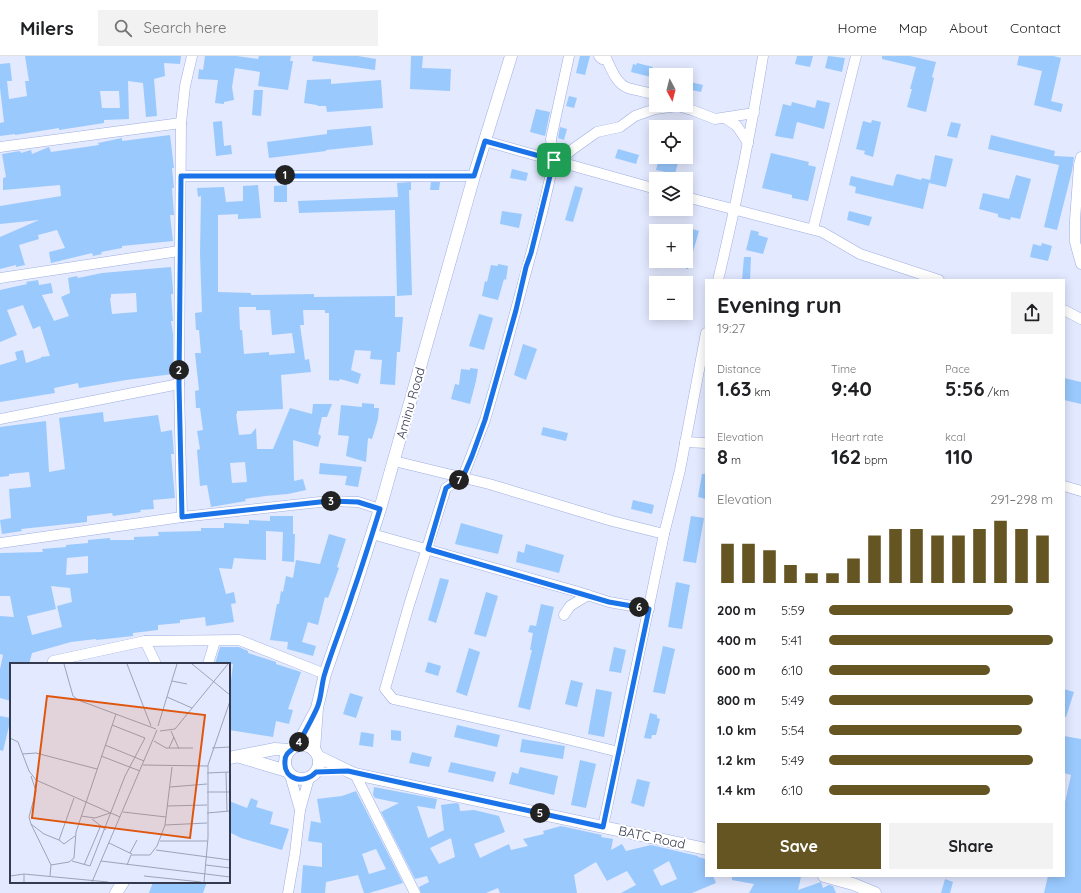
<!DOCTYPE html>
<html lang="en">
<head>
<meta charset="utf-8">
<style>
	:root { --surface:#fff; --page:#f2f2f2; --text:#202124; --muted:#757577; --line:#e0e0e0; --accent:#655523 }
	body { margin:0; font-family:Quicksand,sans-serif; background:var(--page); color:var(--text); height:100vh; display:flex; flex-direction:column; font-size:15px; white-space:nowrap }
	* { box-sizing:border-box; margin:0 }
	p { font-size:13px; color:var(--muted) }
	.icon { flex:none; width:22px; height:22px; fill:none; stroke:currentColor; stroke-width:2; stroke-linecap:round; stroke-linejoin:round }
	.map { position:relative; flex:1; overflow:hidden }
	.sheet { position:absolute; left:705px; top:223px; width:360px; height:598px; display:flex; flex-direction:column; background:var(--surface); border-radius:0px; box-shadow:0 2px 10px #0003 }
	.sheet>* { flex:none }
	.needle { width:26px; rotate:173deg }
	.buttons { position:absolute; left:649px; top:12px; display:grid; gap:8px }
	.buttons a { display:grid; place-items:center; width:44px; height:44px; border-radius:0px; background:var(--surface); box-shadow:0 2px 10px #0003; font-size:20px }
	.pin { position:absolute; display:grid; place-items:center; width:34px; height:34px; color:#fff; margin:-17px; border-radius:8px; box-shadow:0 2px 6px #0006 }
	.km { position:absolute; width:20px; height:20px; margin:-10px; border-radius:50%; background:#222; color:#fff; font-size:11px; line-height:20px; text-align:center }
	.round { display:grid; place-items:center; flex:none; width:42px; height:42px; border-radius:0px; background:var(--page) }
	.overview { display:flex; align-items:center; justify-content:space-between; height:68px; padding:0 12px }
	h1 { font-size:22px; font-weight:700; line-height:30px }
	.stats { display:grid; grid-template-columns:repeat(3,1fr); gap:6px; height:68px; padding:4px 12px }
	.stats div { display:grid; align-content:center }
	.stats b { font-size:20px; font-weight:700 }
	.stats small { font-size:11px; font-weight:400 }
	.stats p { font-size:11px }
	.chart { height:112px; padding:8px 12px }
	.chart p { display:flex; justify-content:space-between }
	.chart svg { width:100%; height:72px; margin-top:4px; stroke:var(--accent); stroke-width:6 }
	.button { display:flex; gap:8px; margin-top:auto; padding:8px 12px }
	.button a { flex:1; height:46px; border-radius:0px; background:var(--accent); color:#fff; font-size:16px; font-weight:700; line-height:46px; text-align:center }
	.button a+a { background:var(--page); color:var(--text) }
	ul { padding:0 12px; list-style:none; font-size:13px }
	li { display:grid; grid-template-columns:64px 48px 1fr; align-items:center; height:30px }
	li i { height:10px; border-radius:5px; background:var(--accent) }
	header { display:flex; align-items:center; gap:24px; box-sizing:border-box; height:56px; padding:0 20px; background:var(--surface); border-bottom:1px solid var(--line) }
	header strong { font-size:19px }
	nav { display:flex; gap:22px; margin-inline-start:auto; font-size:14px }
	.search { width:280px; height:36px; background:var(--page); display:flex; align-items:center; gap:10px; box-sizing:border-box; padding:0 14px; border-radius:0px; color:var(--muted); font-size:15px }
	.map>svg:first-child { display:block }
	.building { fill:#9ac9fe; fill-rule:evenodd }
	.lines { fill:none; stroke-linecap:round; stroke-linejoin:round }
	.minor-casing { stroke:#9faee1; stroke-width:11 }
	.tertiary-casing { stroke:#9faee1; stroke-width:13 }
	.minor { stroke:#fff; stroke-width:10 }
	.tertiary { stroke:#fff; stroke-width:12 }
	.route-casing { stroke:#fff; stroke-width:8 }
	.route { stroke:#1a73e8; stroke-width:5 }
	.labels { text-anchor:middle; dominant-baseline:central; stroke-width:4; stroke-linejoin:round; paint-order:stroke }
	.street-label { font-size:13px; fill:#343a4f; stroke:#fff }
	.inset-road { fill:none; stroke:#9da3b9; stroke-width:1 }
	.view { fill:#df570f; fill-opacity:0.15; stroke:#df570f; stroke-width:2 }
	.inset-edge { fill:none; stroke:#343a4f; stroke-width:2 }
</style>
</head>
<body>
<header>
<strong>Milers</strong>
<div class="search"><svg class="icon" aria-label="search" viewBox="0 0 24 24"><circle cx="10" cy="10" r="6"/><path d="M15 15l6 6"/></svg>Search here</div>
<nav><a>Home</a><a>Map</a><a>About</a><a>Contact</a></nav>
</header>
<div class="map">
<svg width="1081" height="837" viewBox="0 0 1081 837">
	<rect width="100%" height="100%" fill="#e3e9ff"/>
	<g class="building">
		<path d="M25 0H181L180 8 164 7 165 20 154 23 157 60 146 61 143 27 128 25 129 63 104 64V67L59 74V72L15 79V78L0 80V67L4 66 0 32V8L10 7 12 25H7L9 43 27 40 25 25H29ZM100 35H119L120 52H102Z"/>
		<polygon points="205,0 236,0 258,3 259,0 291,0 290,5 293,5 288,34 258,30 260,16 235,12 232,31 234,44 224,46 224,48 215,47 218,24 198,23 199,13 203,14"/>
		<polygon points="313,0 358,0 376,3 375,14 312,5"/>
		<polygon points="411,0 423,0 422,12 451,13 450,35 410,33"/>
		<polygon points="580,0 590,0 585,19 576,17"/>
		<polygon points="797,0 813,0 810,11 795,8"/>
		<polygon points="828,0 845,2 842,16 825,12"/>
		<polygon points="882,0 910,0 936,6 932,21 934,22 926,56 907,51 912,33 910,33 916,11 882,3"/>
		<polygon points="1019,0 1053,0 1061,2 1051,45 1063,48 1061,56 1034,49 1042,15 1017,9"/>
		<polygon points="637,7 653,11 651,21 631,16 633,8 636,9"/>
		<polygon points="331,23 331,28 381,24 383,52 327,56 326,50 318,50 317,49 304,47 307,24"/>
		<polygon points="686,25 703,29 701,36 686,33"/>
		<polygon points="254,34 263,34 261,60 252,59"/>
		<polygon points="569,40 577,42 574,52 566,50"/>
		<polygon points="817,44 830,47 824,73 797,66 793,83 775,80 783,48 791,50 792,46 815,52"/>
		<polygon points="536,53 550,56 545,80 530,76"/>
		<polygon points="872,64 881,66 873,101 864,98 865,95 856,93 863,65 871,67"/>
		<polygon points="222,65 224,90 231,89 232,98 216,100 213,66"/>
		<polygon points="951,66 961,68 957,82 947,80"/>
		<polygon points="371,70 373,89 326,94 326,95 269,102 267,86 327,78 327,74"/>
		<polygon points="560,71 567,73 564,84 558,82"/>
		<polygon points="170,79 174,112 172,112 174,132 172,132 174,159 170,159 173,185 122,190 122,192 101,196 102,198 93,200 92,197 51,207 49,196 65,192 57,174 38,179 39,183 19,189 25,209 16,211 16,209 0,213 0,181 39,164 0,168 0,150 61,140 60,129 3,134 3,122 6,121 2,98 20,95 21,97 31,94 32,98 49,91 51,96 99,89 98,87 122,82 122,85"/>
		<polygon points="991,79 1055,95 1054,100 1074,101 1072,115 1057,174 1044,171 1059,109 988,93"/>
		<polygon points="618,93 639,99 636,108 615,102"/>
		<polygon points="771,97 809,106 808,109 816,111 808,145 792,142 792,139 762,132"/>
		<polygon points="935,99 953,103 946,131 929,127 923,153 855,137 856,131 849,129 851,120 893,130 896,119 898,118 921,124 922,122 930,124"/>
		<polygon points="659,102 678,107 675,118 656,114"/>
		<polygon points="512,113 528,117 526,125 510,122"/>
		<polygon points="1016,119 1031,123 1020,163 1011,161 1010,164 998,161 998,158 979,153 983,137 1009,143"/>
		<polygon points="411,126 411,134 409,134 412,239 397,240 395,154 299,157 298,145 398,141 397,127"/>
		<polygon points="431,126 440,126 439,134 430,134"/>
		<path d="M258 129 261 162 238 163V158L218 159V236L251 237V239L314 238V241L395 240V261H403L400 296H397L395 329 380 328 382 304 370 303 371 295 355 294 351 314 361 318 358 328 340 323 339 325 329 324V257H325V254H303L304 269H300L305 304 309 303 311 316 281 319 283 353 237 355V358H236L239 379 251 378 256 372 257 393H273L290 352 312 358 313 348H332L327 361H322L318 378 321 380 318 391 293 384 294 425 303 423 306 434 288 438 265 440 245 443 246 445 211 451 207 429 200 430 197 394 200 393 197 375 203 374 200 352H196L195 335 199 334 195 297H201L199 274H196L195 257 202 256 200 198 201 140 198 141 197 132 224 131 226 146 243 145V130ZM239 251H256V254H270L272 279 292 277 295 297 269 299V296L244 298 242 274H240ZM245 406 247 426 232 427 230 407Z"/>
		<polygon points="287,129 287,146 274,146 274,130"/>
		<polygon points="575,130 583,132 573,166 565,164"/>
		<polygon points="502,155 522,158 519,172 500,168"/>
		<polygon points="849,155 872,161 869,170 847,164"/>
		<polygon points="686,171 699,175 688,213 686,213"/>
		<polygon points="751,174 759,176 758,179 768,182 763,198 746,194"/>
		<polygon points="1042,187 1052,190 1048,205 1030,201 1033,188 1041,190"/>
		<polygon points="744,201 751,201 750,224 742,224"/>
		<polygon points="498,208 508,210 506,224 504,223 498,244 482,240 485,225 487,226 491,209 498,210"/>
		<path d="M171 211 173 233V238H171L173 265H171L173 278V318L126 324 79 332 78 327 54 332 55 337 0 346V309L17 304 15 296 23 294 26 307 41 302V301L50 300 40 270 33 273 23 249 7 254 17 279 0 286V234L27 228 26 226 38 224 39 229 51 227 53 237 42 239 54 265 69 260 61 241 70 237 68 222 77 220 78 222 102 217ZM136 237 137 256 112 258 110 242H111V238Z"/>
		<polygon points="479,258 493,262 484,294 469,290"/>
		<polygon points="523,288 537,293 526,324 514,319"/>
		<polygon points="470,312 478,313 476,325 470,348 451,343 455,328 459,329 461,313 470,314"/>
		<polygon points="1064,322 1081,326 1081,348 1064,344"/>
		<polygon points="362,347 374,348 374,352 379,352 378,363 372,383 368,382 366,406 346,400 349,380 338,379 341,349 362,351"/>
		<polygon points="103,356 104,366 158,359 161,376 172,374 174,398 171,398 175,442 153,444 154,453 140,454 141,456 113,460 112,457 87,460 87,466 21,473 22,475 2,478 0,464 11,462 9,433 31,431 29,416 9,418 9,420 0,421 0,371 46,365 49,416 65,413 59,362"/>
		<polygon points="543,371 568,377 566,385 541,379"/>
		<polygon points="320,407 362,411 358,431 345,429 347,420 319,418"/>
		<polygon points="702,418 706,418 706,443 698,441"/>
		<polygon points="633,444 654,449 652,458 631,453"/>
		<path d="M270 460H293V478H295L294 506 282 505 283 476 266 475V504L234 502 232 513 219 512 226 538 234 536 236 547 231 548 234 566 206 570 205 561 180 564V567L158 569V574L133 577V580L115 582 96 584V583L71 586 32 597 29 608H11V645L0 642V613L3 599 0 598V560L14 561 10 540H0V497L43 496 42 493 66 491V489L88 487V484L110 482V484H134V481L159 480 158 476 201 475V472H224V467L249 468V464L270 465ZM88 500V517L66 519 67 502ZM51 530 70 532 72 546 57 550 62 571 32 579 27 560 56 553Z"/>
		<polygon points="691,460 704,462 696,507 683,505"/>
		<polygon points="461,467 503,479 498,498 455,488"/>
		<polygon points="329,478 346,483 337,511 339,512 328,542 325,541 318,569 308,566 302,586 316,590 313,600 287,593 288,586 270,584 277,548 279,548 281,535 283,536 286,520 293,522 296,504 320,508"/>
		<polygon points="526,488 564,499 559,517 516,506 518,495 524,497"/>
		<polygon points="440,522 449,524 436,567 428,564"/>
		<polygon points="676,526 690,529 682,573 668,571"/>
		<polygon points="486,536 498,540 486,581 474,578"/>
		<polygon points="541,548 554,551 530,654 518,651 532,594 530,594 533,577 528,576 530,569 536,570"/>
		<polygon points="663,590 675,593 665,638 653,636"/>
		<polygon points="220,591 239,591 248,595 248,597 276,606 276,608 301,616 288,653 293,654 289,668 276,665 273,681 229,674 229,625 231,625 233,608 215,608"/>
		<polygon points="614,591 626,594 621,617 609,615"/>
		<polygon points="469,592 480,596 467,640 456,636"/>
		<polygon points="428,606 441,610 438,620 425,616"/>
		<polygon points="571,624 583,627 577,651 565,648"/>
		<polygon points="596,633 612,636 604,681 588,678"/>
		<polygon points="1064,633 1074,636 1066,661 1064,661"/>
		<polygon points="350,637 363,641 356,662 343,658"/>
		<polygon points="650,657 657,659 657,662 660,663 656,679 652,679 651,683 644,682"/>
		<polygon points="0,660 11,662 3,695 0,694"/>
		<polygon points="457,669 500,679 497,691 454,681"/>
		<polygon points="391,674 401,675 401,685 391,684"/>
		<polygon points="361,676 374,678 373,691 359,689"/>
		<polygon points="1064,680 1081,683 1081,837 1044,837 1048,820 1064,820 1064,751 1071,719 1064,717"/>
		<polygon points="522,683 565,690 563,703 520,696"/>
		<polygon points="412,696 432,701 429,711 409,707"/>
		<polygon points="580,704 596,708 586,752 571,749"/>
		<polygon points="451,706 496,716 493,726 448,716"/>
		<polygon points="520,711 558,720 554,739 509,728 512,716 518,718"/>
		<polygon points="637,723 650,726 644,751 631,747"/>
		<path d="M374 731 437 743 435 753 417 750 428 782 444 774 441 749 456 747 459 748 460 755 474 754 499 760 505 776 474 788 480 802 509 788 511 794 528 790 523 783 544 778 543 775 561 770 602 779 601 781 613 783 611 794 622 788 626 795 651 789 698 800V801L706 803V820H713L716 827 692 837H621L636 829 627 815 607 825 596 806 574 819 577 837H500L498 832 486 837H421L419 831 429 826 427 820 415 823 381 756 399 747 375 742 373 739ZM451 782 455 801 439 808 430 792ZM669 805 677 823 661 830 653 814Z"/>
		<path d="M356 735 403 827 369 837H364L358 819 326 826 325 837H301L303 809 322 811V787L308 785 311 765 321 767 317 743 342 740ZM376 793 386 813 369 818 362 798Z"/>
		<polygon points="251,742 258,745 256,751 273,756 270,768 289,773 282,794 241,782 229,776 231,767 229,766 229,745 247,752"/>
		<polygon points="732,820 794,820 801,821 798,834 821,826 823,832 829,829 833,830 836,837 749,837 754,828 732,824"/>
		<polygon points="945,823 953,826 950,837 941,837"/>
		<polygon points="153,826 207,826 203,837 149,837"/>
	</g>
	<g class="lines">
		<g class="minor-casing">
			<g id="minor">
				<polyline points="569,0 551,83 554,104 543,153 501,309 485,364 463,421 446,432 409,549 385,633 393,643 542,677 619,696"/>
				<path d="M599 0 602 3 606 2C611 12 616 28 628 32 637 35 647 35 656 40"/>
				<polyline points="725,62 737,70 748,87"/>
				<polyline points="485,85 656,133"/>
				<polyline points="0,91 181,67"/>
				<polyline points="1081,101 1079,109 1075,164 1075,186 1081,208"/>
				<polyline points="558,106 573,93 597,76 620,71 635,60 655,53 678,50 692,54 715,63 754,57"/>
				<polyline points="181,120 474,120"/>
				<polyline points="686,141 822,176 860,198 939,224"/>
				<polyline points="813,173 856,0"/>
				<polyline points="0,222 179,195"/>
				<path d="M718 224C736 150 751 75 763 0"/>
				<polyline points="1064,254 1081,263"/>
				<polyline points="0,363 179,328"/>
				<polyline points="685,386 706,387"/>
				<polyline points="394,405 489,428 612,465 664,478"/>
				<polyline points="1064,430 1081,435"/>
				<polyline points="182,461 179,328 181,67 185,30 192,0"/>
				<polyline points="372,478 575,535 609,546 649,553"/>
				<polyline points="0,487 182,461 329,445 358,446 380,453"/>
				<polyline points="564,559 570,550 588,539"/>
				<polyline points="145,585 156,608"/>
				<polyline points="53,605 145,585 239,584 325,618"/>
				<polyline points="208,608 215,585"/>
				<polyline points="355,718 415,837"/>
				<polyline points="290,719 300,754"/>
				<polyline points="603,771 664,478 680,414 706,277"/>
				<polyline points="288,837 295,797 300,754 309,722"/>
			</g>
		</g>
		<g class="tertiary-casing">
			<g id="tertiary">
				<circle cx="302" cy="706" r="17"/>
				<polyline points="297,690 315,656"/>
				<polyline points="314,694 317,652 325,618 352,540 380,453 474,120 511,0"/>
				<polyline points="240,701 287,715"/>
				<polyline points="319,701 348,715 355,718 706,793"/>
				<polyline points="229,702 275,693 290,694"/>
				<polyline points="824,820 853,828 875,837"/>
				<polyline points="116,837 123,826"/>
			</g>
		</g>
		<use href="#minor" class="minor"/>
		<use href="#tertiary" class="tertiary"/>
	</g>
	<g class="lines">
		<g class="route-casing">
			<path id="route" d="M485 85 554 104 531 197 526 211 516 254 485 364 472 400 463 421 446 432 428 493 609 546 649 553 603 771 348 715 316 716C305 729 283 724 285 705 285 696 292 695 297 689 301 684 314 659 317 652 322 641 321 628 325 617 333 591 344 565 352 539 362 511 371 482 380 453L358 446 329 445 182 461 179 328 181 120H474Z"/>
		</g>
		<use href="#route" class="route"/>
	</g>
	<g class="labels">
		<g class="street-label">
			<text transform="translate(410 347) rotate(-74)">Aminu Road</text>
			<text transform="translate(652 781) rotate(12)">BATC Road</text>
		</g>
	</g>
	<g transform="translate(10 607)">
		<rect width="220" height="220" fill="#e3e9ff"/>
		<path class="inset-road" d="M54 1 63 33 68 37 146 66M117 1 141 63M182 1 220 32M162 18 177 21M157 34 182 45M148 63 167 1M150 68 165 66 218 1M161 68 169 86M0 75 8 79 19 108 26 117 110 154M144 78 156 85H183M95 82 134 98M159 85 164 74M202 85 220 84M12 91 26 90 87 106M91 93 130 108M133 102 198 103M216 109 217 148M197 110 220 109M21 113 26 128 19 154 21 161 34 171 49 177M160 124 197 121M197 129H220M64 135 49 177 54 181 65 173M157 143 197 142M113 149 156 154M197 150 220 148M71 153 85 155 100 150M82 156 96 167M21 161 41 202M155 162 197 160M150 178H197M99 180 122 191M146 187 220 197M120 190 127 177M62 198 80 203 115 113 135 75 102 62M91 198 220 214M74 202 91 162M117 202 121 192H140L147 183 155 162 162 104M196 202 220 205M0 213 14 211M40 213 41 202 59 199 64 195 66 169 106 51M134 213 191 219M14 219V211L98 219M82 219 147 67M194 219 198 175V102L220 38"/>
		<path class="view" d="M37 33 195 52 180 175 22 155Z"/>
		<rect width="220" height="220" class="inset-edge"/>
	</g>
</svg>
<div class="buttons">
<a><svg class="needle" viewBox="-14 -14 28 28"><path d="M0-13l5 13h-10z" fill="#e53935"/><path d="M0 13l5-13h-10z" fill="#757577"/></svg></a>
<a><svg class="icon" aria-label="locate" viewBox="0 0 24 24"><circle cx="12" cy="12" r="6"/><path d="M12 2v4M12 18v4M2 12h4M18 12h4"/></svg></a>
<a><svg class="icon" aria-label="layers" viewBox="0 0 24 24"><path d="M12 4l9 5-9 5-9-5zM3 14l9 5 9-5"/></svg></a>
<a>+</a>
<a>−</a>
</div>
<div class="pin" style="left:554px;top:104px;background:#1e9e55"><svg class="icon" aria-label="arrive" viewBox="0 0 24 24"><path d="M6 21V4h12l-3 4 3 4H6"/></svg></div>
<b class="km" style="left:285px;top:119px">1</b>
<b class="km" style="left:179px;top:314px">2</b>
<b class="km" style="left:331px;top:445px">3</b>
<b class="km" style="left:299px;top:686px">4</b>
<b class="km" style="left:540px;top:757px">5</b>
<b class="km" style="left:639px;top:551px">6</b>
<b class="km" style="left:459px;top:424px">7</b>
<section class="sheet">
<div class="overview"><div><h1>Evening run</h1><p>19:27</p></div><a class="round"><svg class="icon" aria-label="share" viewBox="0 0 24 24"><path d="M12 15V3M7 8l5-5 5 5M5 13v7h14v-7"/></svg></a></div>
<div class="stats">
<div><p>Distance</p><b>1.63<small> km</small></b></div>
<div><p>Time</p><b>9:40</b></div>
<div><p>Pace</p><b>5:56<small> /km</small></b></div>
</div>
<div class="stats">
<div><p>Elevation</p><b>8<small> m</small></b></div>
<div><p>Heart rate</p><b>162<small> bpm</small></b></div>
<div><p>kcal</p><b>110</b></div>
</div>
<div class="chart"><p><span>Elevation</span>291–298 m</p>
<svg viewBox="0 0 160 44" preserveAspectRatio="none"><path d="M5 44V20M15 44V20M25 44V24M35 44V33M45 44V38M55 44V38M65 44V29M75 44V15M85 44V11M95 44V11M105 44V15M115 44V15M125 44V11M135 44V6M145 44V11M155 44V15"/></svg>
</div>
<ul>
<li><b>200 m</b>5:59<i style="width:82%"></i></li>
<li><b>400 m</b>5:41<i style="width:100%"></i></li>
<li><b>600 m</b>6:10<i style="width:72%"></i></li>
<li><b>800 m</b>5:49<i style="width:91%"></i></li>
<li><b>1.0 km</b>5:54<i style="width:86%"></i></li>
<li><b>1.2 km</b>5:49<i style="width:91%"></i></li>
<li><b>1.4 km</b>6:10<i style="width:72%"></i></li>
</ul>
<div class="button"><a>Save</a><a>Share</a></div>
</section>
</div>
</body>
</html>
